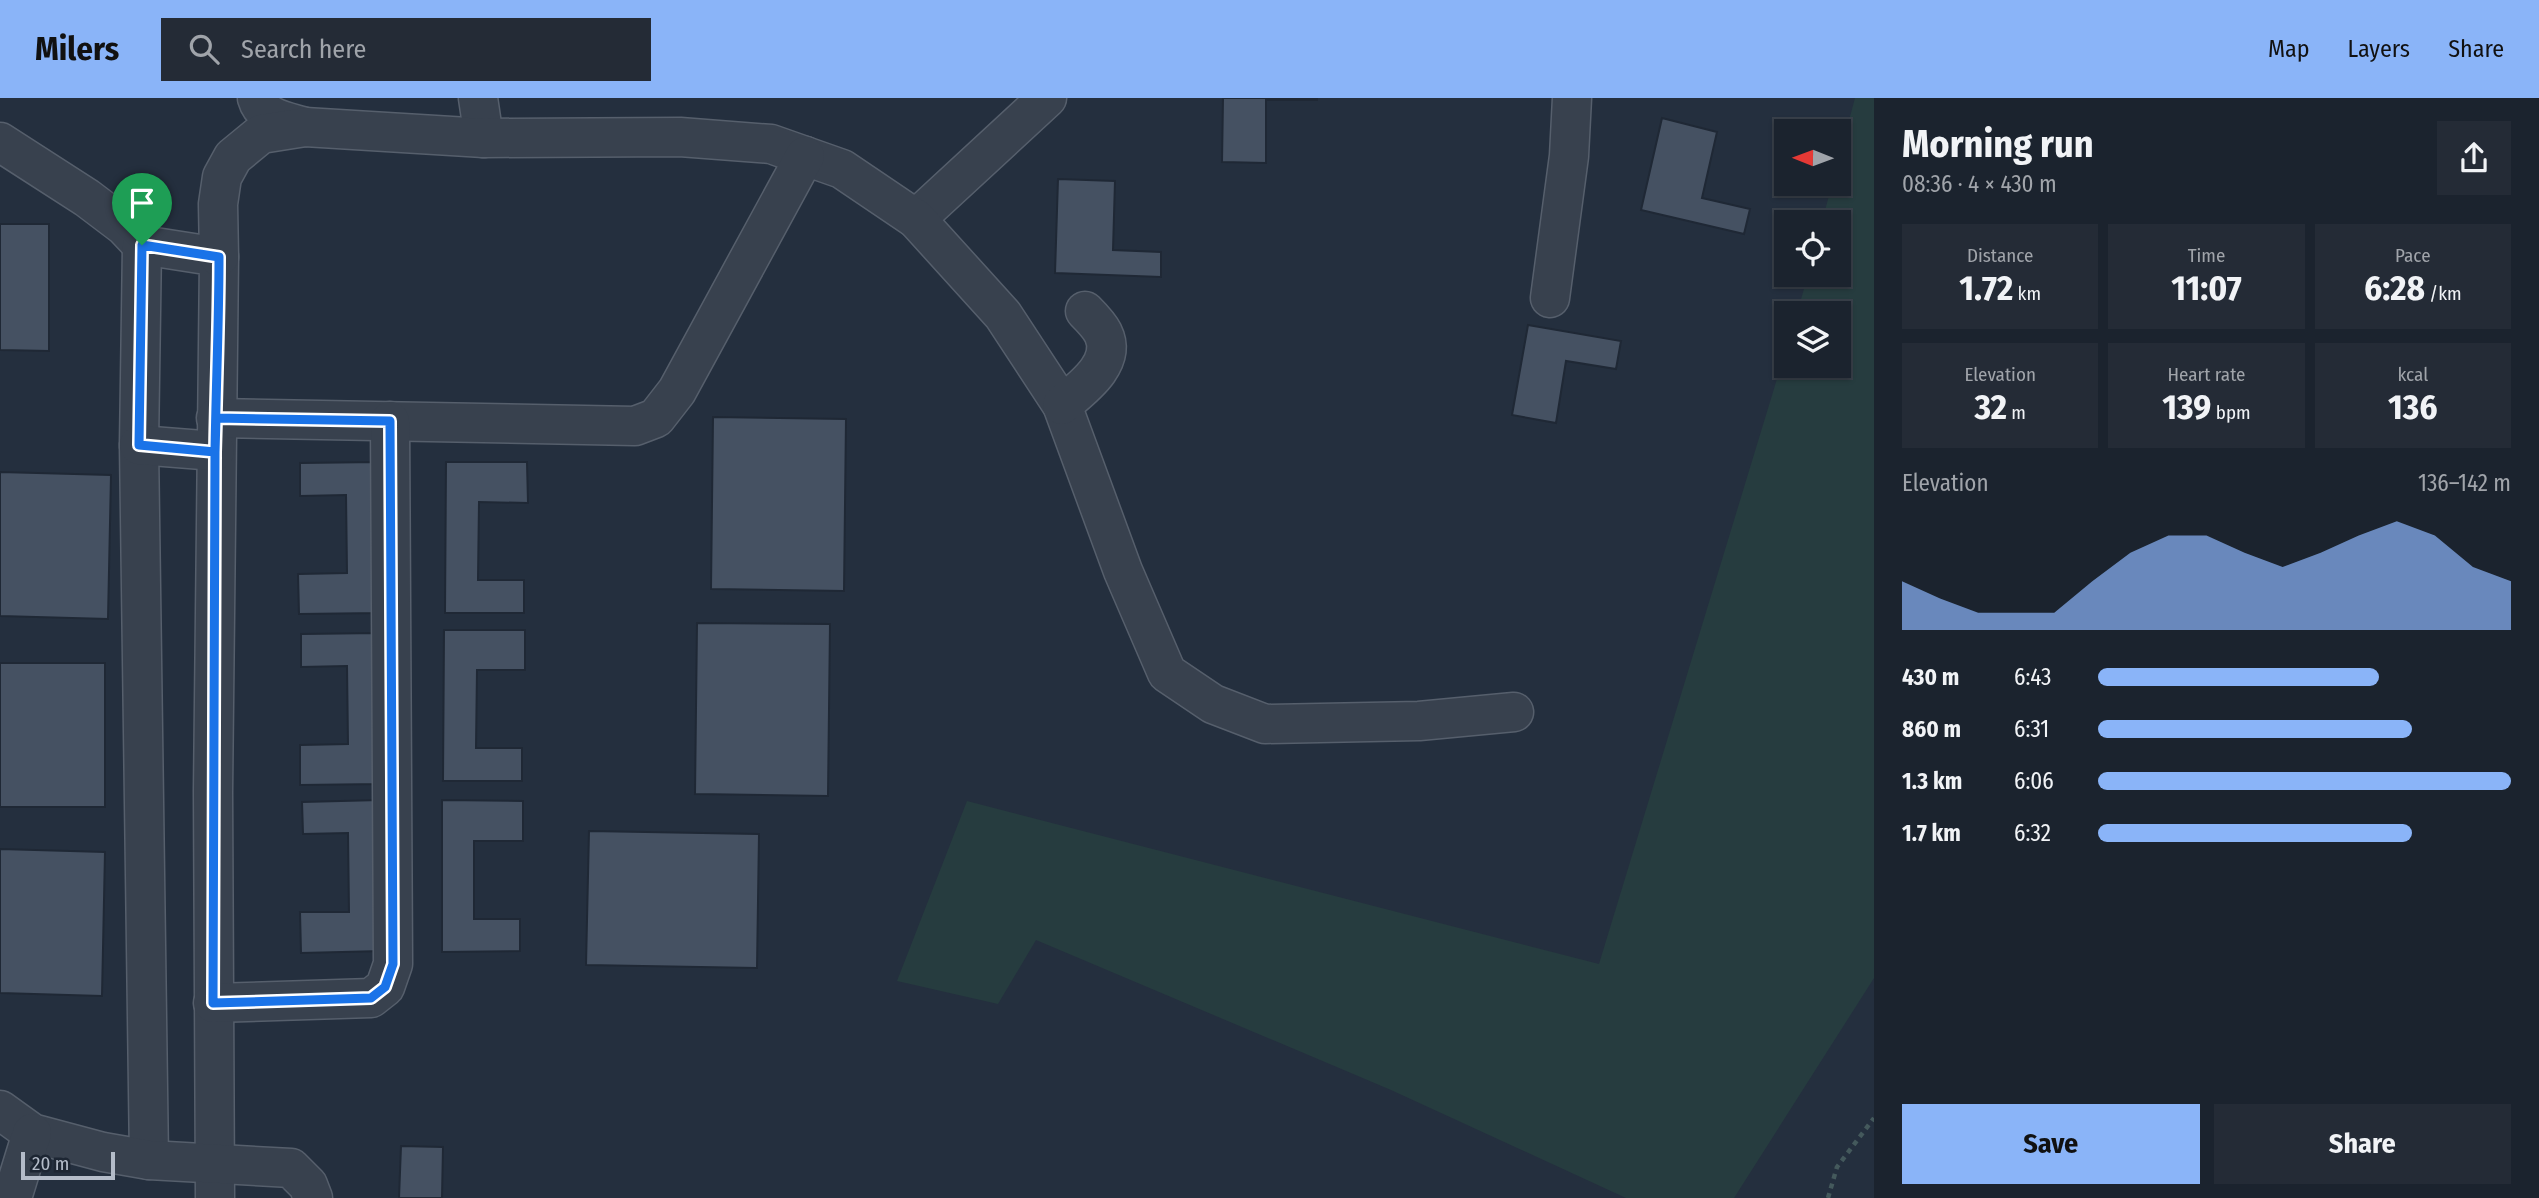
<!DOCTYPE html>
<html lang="en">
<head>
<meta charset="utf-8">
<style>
	:root { --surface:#1b232e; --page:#242b36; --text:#f1f3f6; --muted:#a0a4aa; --line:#39404a; --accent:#8ab4f8 }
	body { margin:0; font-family:"Fira Sans Condensed",sans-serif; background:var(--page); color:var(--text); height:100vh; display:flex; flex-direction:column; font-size:26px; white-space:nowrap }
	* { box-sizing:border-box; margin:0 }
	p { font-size:23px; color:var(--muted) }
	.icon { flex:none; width:38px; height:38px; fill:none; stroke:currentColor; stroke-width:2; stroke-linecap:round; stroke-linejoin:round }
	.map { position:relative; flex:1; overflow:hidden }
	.side { display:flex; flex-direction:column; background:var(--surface); width:665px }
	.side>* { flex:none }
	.needle { width:46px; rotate:271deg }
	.controls { position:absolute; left:1774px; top:21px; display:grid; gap:14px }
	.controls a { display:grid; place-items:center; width:77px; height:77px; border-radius:0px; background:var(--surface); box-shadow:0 2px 5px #0004,0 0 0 2px var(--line); font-size:35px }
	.scale { position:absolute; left:21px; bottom:18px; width:94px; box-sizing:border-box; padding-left:7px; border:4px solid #b4bcc9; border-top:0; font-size:19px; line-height:24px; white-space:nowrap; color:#b4bcc9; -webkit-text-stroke:5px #1d2633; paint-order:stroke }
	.pin { position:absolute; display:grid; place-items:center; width:60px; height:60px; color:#fff; margin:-72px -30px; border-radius:50% 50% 50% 0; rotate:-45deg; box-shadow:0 0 7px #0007 }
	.pin .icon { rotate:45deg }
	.round { display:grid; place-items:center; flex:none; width:74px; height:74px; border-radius:0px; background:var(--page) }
	.headline { display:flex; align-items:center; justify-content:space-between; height:119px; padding:0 28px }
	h1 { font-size:38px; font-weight:700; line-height:52px }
	.figures { display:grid; grid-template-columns:repeat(3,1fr); gap:10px; height:119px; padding:7px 28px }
	.figures div { display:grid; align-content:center; border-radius:0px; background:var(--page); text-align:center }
	.figures b { font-size:35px; font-weight:700 }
	.figures small { font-size:19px; font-weight:400 }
	.figures p { font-size:19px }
	.chart { height:196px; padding:14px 28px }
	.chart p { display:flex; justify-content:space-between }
	.chart svg { width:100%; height:126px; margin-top:7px; fill:var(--accent); opacity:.7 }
	.cta { display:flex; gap:14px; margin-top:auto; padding:14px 28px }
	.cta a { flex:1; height:80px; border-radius:0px; background:var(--accent); color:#111; font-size:28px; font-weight:700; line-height:80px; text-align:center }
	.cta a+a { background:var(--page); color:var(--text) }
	ul { padding:0 28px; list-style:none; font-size:23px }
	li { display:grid; grid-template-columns:112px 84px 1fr; align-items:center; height:52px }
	li i { height:18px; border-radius:9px; background:var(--accent) }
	header { display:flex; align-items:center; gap:42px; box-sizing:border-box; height:98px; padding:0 35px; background:var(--accent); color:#111 }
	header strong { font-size:33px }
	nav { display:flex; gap:38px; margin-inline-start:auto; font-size:24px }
	.search { width:490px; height:63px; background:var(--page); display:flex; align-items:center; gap:18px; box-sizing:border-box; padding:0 24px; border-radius:0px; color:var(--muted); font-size:26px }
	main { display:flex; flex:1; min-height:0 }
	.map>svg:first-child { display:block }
	.green { fill:#263c3f }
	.building { fill:#455162; stroke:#1f2835; stroke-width:2 }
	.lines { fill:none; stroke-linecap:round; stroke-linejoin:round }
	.minor-casing { stroke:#565f6c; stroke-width:41 }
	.path { stroke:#44595c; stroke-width:4.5; stroke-dasharray:5 5; stroke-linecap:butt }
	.minor { stroke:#38414e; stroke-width:38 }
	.route-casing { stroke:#fff; stroke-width:14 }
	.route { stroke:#1a73e8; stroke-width:9 }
</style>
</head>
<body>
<header>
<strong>Milers</strong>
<div class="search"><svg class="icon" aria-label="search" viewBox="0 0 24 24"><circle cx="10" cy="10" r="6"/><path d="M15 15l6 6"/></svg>Search here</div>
<nav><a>Map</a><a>Layers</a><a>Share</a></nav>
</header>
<main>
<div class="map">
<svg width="1874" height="1100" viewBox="0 0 1874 1100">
	<rect width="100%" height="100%" fill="#242f3e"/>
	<polygon class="green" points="1855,0 1874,0 1874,880 1734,1100 1626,1100 1391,992 1036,842 998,906 897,883 967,703 1599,866 1787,248 1787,268 1839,268 1839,215 1797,215 1808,177 1839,177 1839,124 1822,124 1832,86 1839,86 1839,60"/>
	<g class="building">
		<polygon points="1223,0 1317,0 1317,2 1266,2 1266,65 1222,64"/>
		<polygon points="1662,20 1717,34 1702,100 1750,111 1744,136 1641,112"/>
		<polygon points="1058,81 1115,83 1113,152 1161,154 1161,179 1055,175"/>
		<polygon points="0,126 49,126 49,253 0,252"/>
		<polygon points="1528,227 1621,243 1616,271 1566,263 1556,325 1512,317"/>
		<polygon points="713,319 846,321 844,493 711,491"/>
		<polygon points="378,364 381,515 299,516 298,476 347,475 346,397 300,398 300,365"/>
		<polygon points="446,364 527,364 528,405 479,404 478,482 524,482 524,515 445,515"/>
		<polygon points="0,374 111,377 108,521 0,518"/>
		<polygon points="697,525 830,526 828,698 695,696"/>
		<polygon points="444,532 525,532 525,572 477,572 476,650 522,650 522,683 443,683"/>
		<polygon points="379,535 382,686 300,687 300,647 348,646 347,568 301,569 301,536"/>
		<rect x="0" y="565" width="105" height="144"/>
		<polygon points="380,702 383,853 301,855 300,814 349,814 348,735 303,736 302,704"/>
		<polygon points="442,702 523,703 523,743 474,743 474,821 520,821 520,853 442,854"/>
		<polygon points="589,733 759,736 757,870 586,867"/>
		<polygon points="0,751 105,754 102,898 0,895"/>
		<polygon points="401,1048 443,1049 442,1100 399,1100"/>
	</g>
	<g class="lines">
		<g class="minor-casing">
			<g id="minor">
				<path d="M257 0C263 21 286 23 305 29"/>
				<polyline points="478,0 484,40"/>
				<polyline points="0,44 87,100 124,128 142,147 219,159 213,694 215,1100"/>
				<polyline points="916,121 1047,0"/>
				<polyline points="142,147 139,347 149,1062"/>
				<polyline points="219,159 218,106 222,79 233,59 261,36 305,29 484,40 680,39 771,46 842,71 916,121 1003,217 1062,307 1123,473 1167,575 1213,606 1265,626 1419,623 1514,614"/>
				<polyline points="1550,200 1569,58 1572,0"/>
				<path d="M1062 307C1081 291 1118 265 1103 235 1099 227 1091 219 1085 213"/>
				<polyline points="216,320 635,328 656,320 677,293 805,58"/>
				<polyline points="139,347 215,353"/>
				<polyline points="213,905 371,900 385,889 393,866 390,323"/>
				<polyline points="0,1012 32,1035 103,1054 149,1062 291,1070 308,1087 313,1100"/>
				<polyline points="12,1100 32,1035"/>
			</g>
		</g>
		<polyline class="path" points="1828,1100 1837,1069 1874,1020"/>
		<use href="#minor" class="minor"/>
	</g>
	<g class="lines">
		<g class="route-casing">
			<path id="route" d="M142 147 139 347 215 354 216 320 390 323 393 866 385 889 371 900 213 905 215 354C216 288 219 224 219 159L142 147"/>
		</g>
		<use href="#route" class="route"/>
	</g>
</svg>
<div class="controls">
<a><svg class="needle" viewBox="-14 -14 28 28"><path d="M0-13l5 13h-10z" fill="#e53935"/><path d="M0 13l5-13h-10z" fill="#a0a4aa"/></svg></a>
<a><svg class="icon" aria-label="locate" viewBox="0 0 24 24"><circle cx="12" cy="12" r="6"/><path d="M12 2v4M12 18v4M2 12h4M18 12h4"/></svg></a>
<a><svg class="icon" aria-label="layers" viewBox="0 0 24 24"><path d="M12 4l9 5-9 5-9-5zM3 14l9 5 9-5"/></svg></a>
</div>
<div class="scale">20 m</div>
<div class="pin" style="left:142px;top:147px;background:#1e9e55"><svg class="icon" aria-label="arrive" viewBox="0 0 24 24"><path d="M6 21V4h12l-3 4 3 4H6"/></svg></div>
</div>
<section class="side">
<div class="headline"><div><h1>Morning run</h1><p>08:36 · 4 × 430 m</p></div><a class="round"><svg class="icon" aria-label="share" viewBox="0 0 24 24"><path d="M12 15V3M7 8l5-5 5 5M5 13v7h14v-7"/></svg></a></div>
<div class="figures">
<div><p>Distance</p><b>1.72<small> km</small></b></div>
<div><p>Time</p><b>11:07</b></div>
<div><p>Pace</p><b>6:28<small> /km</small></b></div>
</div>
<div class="figures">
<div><p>Elevation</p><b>32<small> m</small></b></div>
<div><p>Heart rate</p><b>139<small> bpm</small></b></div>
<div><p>kcal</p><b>136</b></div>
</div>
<div class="chart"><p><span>Elevation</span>136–142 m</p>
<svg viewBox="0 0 160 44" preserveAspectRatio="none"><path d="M0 44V27L10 33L20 38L30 38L40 38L50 27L60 17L70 11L80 11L90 17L100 22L110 17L120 11L130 6L140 11L150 22L160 27V44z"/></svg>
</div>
<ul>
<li><b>430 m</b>6:43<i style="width:68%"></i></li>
<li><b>860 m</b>6:31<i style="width:76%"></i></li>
<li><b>1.3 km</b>6:06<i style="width:100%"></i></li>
<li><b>1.7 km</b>6:32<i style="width:76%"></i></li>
</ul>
<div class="cta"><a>Save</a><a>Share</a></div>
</section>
</main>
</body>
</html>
